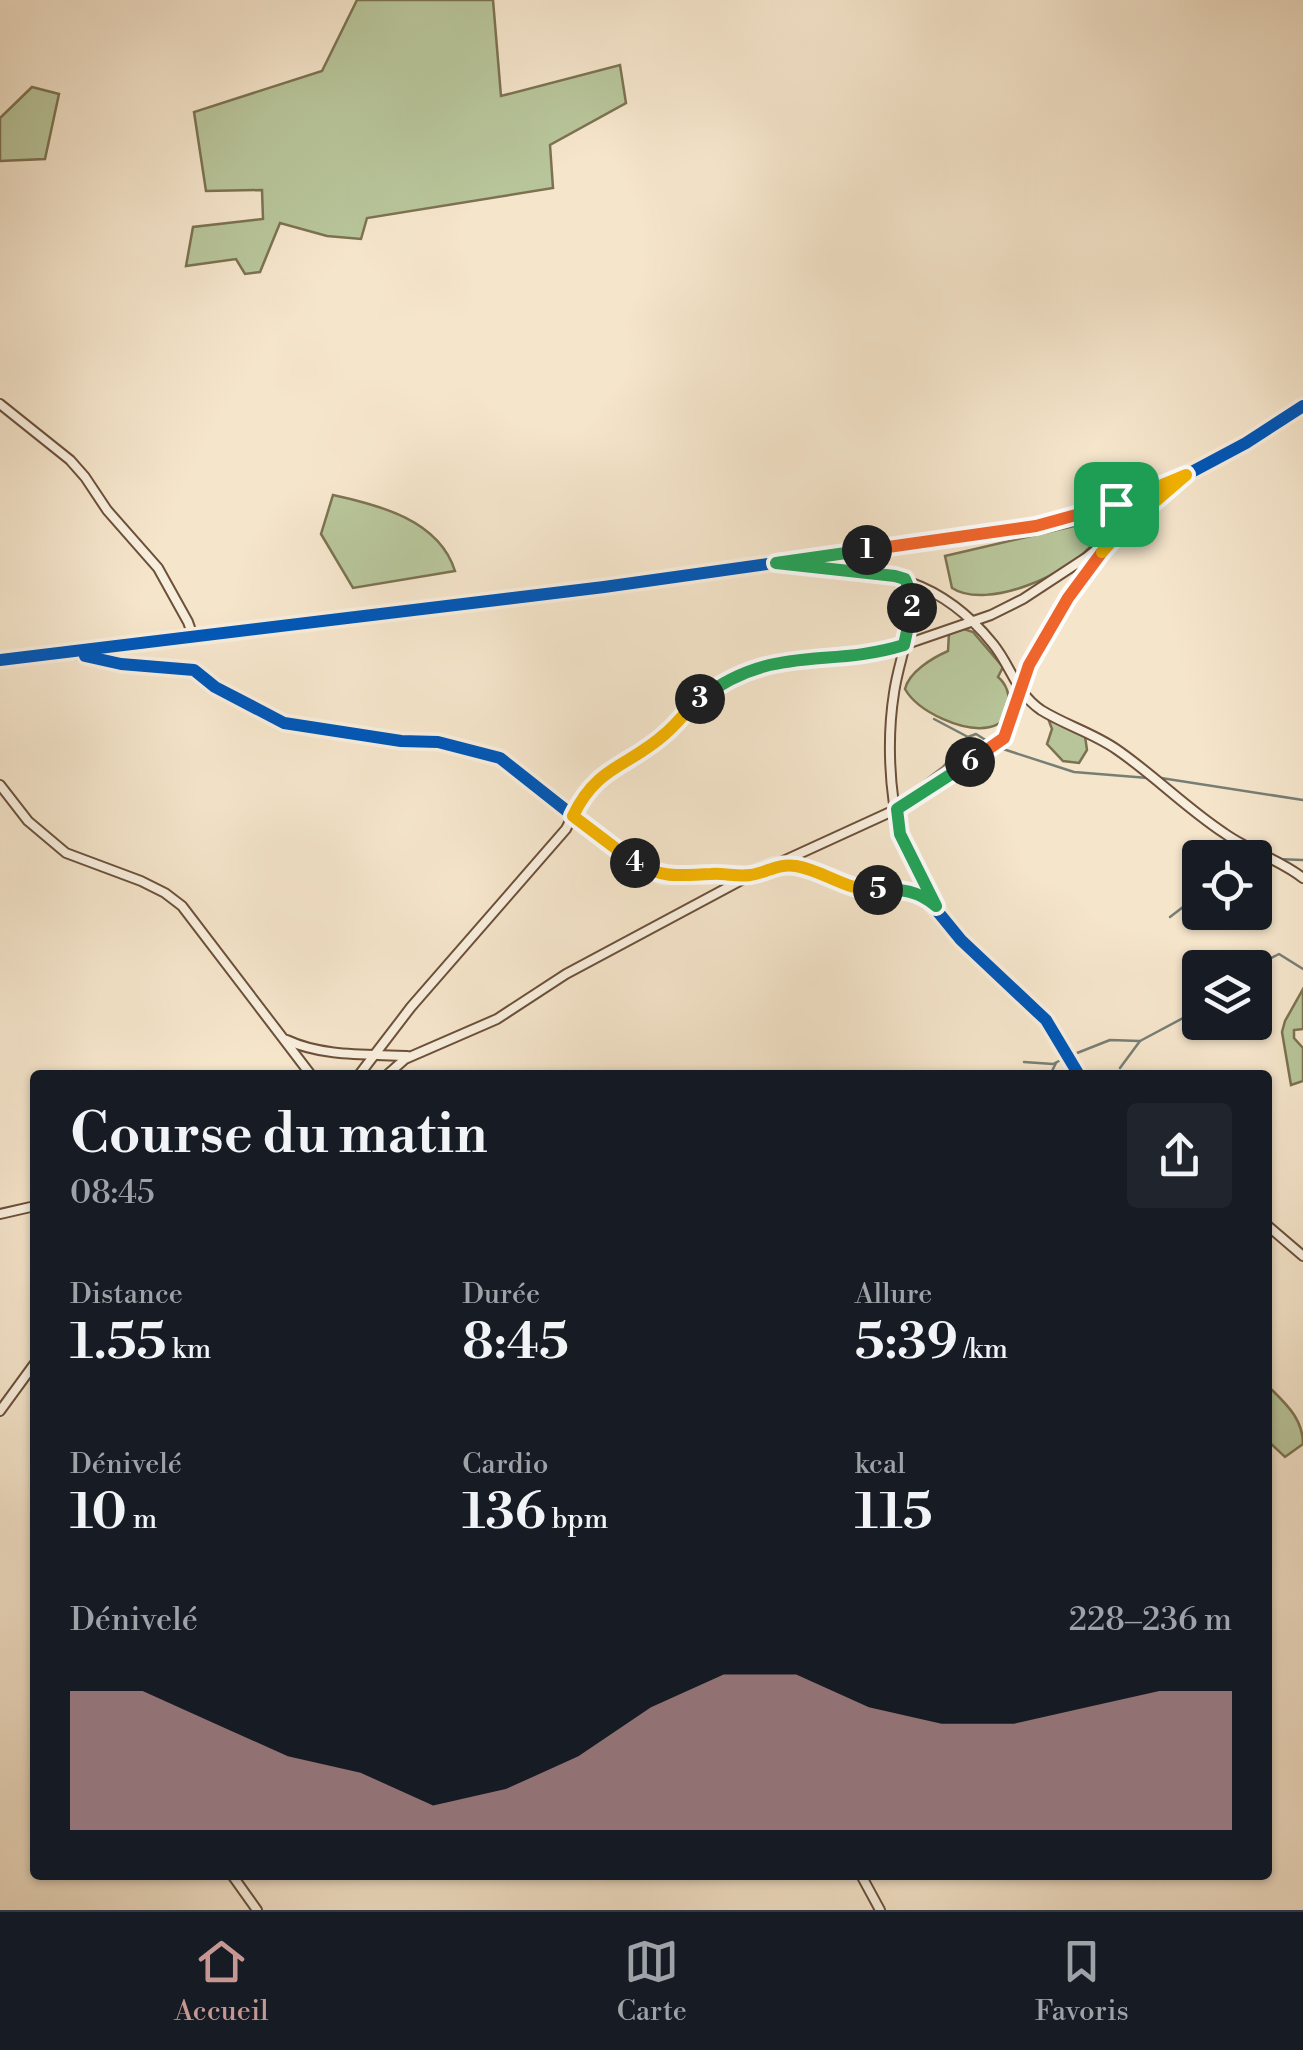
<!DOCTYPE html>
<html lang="fr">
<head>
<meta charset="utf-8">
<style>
	:root { --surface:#171b24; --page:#20242c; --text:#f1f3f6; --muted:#9ea1a6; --line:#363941; --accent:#c59692 }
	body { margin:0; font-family:"Libre Bodoni",serif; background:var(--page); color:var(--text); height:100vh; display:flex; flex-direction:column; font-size:38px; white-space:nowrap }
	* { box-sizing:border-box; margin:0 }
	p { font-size:32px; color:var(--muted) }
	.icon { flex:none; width:55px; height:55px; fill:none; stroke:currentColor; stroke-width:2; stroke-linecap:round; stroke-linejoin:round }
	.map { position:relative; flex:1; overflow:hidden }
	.details { position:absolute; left:30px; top:1070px; width:1242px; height:810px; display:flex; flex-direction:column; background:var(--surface); border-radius:10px; box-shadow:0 2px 8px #0004 }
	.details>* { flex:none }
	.fabs { position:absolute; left:1182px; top:840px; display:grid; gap:20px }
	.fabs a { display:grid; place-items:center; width:90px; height:90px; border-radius:10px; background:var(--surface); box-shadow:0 2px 8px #0004; font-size:50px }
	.pin { position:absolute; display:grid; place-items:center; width:85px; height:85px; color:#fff; margin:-42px; border-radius:20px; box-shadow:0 5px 15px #0006 }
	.km { position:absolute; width:50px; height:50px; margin:-25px; border-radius:50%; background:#222; color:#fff; font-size:28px; line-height:50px; text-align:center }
	.round { display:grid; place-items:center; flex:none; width:105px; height:105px; border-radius:10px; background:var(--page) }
	.head { display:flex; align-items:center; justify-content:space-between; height:170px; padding:0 40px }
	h1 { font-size:55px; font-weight:600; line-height:75px }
	.figures { display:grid; grid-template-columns:repeat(3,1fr); gap:15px; height:170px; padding:10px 40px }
	.figures div { display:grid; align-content:center }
	.figures b { font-size:50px; font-weight:600 }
	.figures small { font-size:28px; font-weight:400 }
	.figures p { font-size:28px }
	.chart { height:280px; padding:20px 40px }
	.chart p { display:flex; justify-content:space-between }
	.chart svg { width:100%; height:180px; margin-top:10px; fill:var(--accent); opacity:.7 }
	.menu { display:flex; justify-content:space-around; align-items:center; height:140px; border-top:2px solid var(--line); background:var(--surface); font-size:28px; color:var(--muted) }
	.menu a { display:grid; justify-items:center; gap:5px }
	.menu .selected { color:var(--accent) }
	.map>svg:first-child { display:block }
	.green { fill:#b8c59a; stroke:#7c7251; stroke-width:2.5 }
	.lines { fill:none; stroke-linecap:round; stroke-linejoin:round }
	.stream { stroke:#777e75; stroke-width:2.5 }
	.minor-casing { stroke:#6c5039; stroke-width:12 }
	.tertiary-casing { stroke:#6c5039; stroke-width:14 }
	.minor { stroke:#f8eedd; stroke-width:8 }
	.tertiary { stroke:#f8eedd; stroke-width:9 }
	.cycleway-casing { stroke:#f8eedd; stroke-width:19 }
	.cycleway { stroke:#0057b8; stroke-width:12 }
	.split-1-casing { stroke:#fff; stroke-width:20 }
	.split-2-casing { stroke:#fff; stroke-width:20 }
	.split-3-casing { stroke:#fff; stroke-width:20 }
	.split-4-casing { stroke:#fff; stroke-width:20 }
	.split-5-casing { stroke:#fff; stroke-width:20 }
	.split-6-casing { stroke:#fff; stroke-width:20 }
	.split-7-casing { stroke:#fff; stroke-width:20 }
	.split-8-casing { stroke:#fff; stroke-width:20 }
	.split-1 { stroke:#f0652b; stroke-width:12 }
	.split-2 { stroke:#22a559; stroke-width:12 }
	.split-3 { stroke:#22a559; stroke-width:12 }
	.split-4 { stroke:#f5b400; stroke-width:12 }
	.split-5 { stroke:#f5b400; stroke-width:12 }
	.split-6 { stroke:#22a559; stroke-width:12 }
	.split-7 { stroke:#f0652b; stroke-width:12 }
	.split-8 { stroke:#f5b400; stroke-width:12 }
</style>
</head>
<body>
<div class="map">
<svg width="1303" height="1910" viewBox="0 0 1303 1910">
	<rect width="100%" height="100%" fill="#f5e5cb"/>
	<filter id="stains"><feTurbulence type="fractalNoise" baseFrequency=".002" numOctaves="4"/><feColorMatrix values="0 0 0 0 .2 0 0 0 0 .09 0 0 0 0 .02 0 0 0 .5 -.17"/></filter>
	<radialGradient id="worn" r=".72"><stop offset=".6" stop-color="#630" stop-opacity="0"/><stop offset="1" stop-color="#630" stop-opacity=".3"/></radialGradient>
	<g class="green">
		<polygon points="357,0 493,0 501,96 620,65 626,103 550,145 553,188 367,218 361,239 327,236 280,223 260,272 245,274 236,259 186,266 193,227 263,219 262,190 206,191 194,112 322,71"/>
		<polygon points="32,87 59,94 45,159 0,161 0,118"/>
		<path d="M333 495C379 505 439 520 455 571L353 588 321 534Z"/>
		<path d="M1074 526C1086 527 1092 529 1094 542 1072 573 987 611 952 588L945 556Z"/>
		<path d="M961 628 973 632 1003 667 998 677C1014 690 1014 722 990 727 964 733 918 712 905 689 909 672 932 658 948 651L949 633Z"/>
		<polygon points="1052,719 1085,736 1087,750 1079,763 1063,761 1047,744 1052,729 1049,721"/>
		<polygon points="1303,989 1303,1029 1294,1030 1294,1038 1303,1048 1303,1081 1291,1085 1282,1032 1285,1021"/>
		<path d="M1268 1386C1285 1403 1303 1418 1303 1444L1285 1457 1268 1441Z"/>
	</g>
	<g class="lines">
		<g class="stream">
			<polyline points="934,719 968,737"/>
			<polyline points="1000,748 1074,772 1148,778"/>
			<polyline points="1161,778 1303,800"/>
			<polyline points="906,795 943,767 968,737 976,734 992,744"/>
			<polyline points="1276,859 1303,860"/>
			<polyline points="1170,917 1200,894"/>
			<polyline points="1211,968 1259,964"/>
			<polyline points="1252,968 1279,954 1303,969"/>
			<polyline points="1187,973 1200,970"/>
			<polyline points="1072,1055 1110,1040 1140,1041"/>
			<polyline points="1024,1062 1053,1064 1065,1058"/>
			<polyline points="1120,1068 1140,1041 1200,1009"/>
			<polyline points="1050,1075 1056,1063"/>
		</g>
		<g class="minor-casing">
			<g id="minor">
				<polyline points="0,404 70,460 85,477 107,510 158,568 188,622 193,636"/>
				<path d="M788 564C874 572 934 570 993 644 1011 666 1016 693 1041 710 1065 725 1093 733 1116 749 1154 775 1186 808 1224 833 1249 851 1279 859 1303 878"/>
				<path d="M905 579C920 617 899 655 894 693 887 737 889 791 900 834 906 856 920 877 931 897"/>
				<polyline points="70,653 121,664 194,670 215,687 284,723 401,741 438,742 500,758 629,860 663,876 751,875 775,865 793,865 816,871 866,891 892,889 925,896 961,940 1046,1020 1079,1075"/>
				<polyline points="0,785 28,821 66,853 141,881 165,893 182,906 311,1075"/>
				<polyline points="779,863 897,809 993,748 1008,729 1029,665 1069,598 1109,545"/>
				<path d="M287 1040C323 1057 368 1054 407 1056"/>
				<polyline points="359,1075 411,1007 566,829 583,795 599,777 666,734 686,710 728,678 779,662 898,647 991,615 1023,599 1087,557 1183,478"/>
				<polyline points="387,1075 405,1059 497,1019 566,974 751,875"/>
				<polyline points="0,1214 35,1206"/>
				<polyline points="1268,1226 1303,1256"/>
				<polyline points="0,1411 35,1363"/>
				<polyline points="232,1875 257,1910"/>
				<polyline points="861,1875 880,1910"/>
			</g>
		</g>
		<g class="tertiary-casing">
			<polyline id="tertiary" points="0,660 604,587 1037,526 1116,504 1186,475 1246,443 1303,406"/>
		</g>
		<use href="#minor" class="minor"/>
		<use href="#tertiary" class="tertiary"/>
		<g class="cycleway-casing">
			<g id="cycleway">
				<polyline points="85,656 121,664 194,670 215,687 284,723 401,741 438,742 500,758 629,860 663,876 751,875 775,865 793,865 816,871 866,891 892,889 925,896 961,940 1046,1020 1079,1075"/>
				<polyline points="0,660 604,587 1037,526 1116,504 1186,475 1246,443 1303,406"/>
			</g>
		</g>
		<use href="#cycleway" class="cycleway"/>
	</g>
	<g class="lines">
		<g class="split-1-casing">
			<polyline id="split-1" points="867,550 1036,526 1116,504"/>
		</g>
		<g class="split-2-casing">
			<polyline id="split-2" points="867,550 776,563 895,576 905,579 913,598 912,608"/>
		</g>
		<g class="split-3-casing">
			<path id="split-3" d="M700 699C773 643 826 669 904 645L912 608"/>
		</g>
		<g class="split-4-casing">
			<path id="split-4" d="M635 863 573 816C597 765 629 767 666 733 679 722 687 709 700 699"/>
		</g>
		<g class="split-5-casing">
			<path id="split-5" d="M635 863C666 879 677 875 711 874 724 873 738 877 750 875 767 873 777 863 796 866 825 871 848 892 878 890"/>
		</g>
		<g class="split-6-casing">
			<path id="split-6" d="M878 890C900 888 919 891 936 906L900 834 897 809 970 762"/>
		</g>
		<g class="split-7-casing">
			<polyline id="split-7" points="970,762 1004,738 1029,665 1068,598 1102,552"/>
		</g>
		<g class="split-8-casing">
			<polyline id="split-8" points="1102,552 1122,530 1186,475 1116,504"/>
		</g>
		<use href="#split-1" class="split-1"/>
		<use href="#split-2" class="split-2"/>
		<use href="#split-3" class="split-3"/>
		<use href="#split-4" class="split-4"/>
		<use href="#split-5" class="split-5"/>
		<use href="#split-6" class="split-6"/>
		<use href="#split-7" class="split-7"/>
		<use href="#split-8" class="split-8"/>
	</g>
	<rect width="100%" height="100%" filter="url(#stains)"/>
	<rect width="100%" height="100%" fill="url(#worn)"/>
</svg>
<div class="fabs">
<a><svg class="icon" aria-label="locate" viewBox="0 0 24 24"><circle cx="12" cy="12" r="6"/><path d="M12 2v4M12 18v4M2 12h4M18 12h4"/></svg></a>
<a><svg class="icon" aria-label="layers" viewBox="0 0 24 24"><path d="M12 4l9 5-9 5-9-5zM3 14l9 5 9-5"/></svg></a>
</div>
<div class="pin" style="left:1116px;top:504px;background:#1e9e55"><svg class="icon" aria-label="arrive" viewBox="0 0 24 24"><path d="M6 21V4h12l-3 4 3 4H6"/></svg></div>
<b class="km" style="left:867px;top:550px">1</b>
<b class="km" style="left:912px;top:608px">2</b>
<b class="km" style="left:700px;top:699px">3</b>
<b class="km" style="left:635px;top:863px">4</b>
<b class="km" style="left:878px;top:890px">5</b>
<b class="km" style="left:970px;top:762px">6</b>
<section class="details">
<div class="head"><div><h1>Course du matin</h1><p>08:45</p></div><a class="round"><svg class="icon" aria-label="share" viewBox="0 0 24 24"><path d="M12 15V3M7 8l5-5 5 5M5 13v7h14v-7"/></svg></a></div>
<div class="figures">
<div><p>Distance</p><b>1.55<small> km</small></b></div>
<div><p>Durée</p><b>8:45</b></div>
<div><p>Allure</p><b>5:39<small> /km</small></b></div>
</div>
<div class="figures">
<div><p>Dénivelé</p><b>10<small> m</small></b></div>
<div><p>Cardio</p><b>136<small> bpm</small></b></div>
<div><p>kcal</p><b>115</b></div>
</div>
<div class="chart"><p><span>Dénivelé</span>228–236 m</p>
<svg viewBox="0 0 160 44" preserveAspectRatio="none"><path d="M0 44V10L10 10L20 18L30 26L40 30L50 38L60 34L70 26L80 14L90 6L100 6L110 14L120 18L130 18L140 14L150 10L160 10V44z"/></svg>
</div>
</section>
</div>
<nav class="menu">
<a class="selected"><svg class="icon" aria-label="home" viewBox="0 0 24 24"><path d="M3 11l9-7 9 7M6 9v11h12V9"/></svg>Accueil</a>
<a><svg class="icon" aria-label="map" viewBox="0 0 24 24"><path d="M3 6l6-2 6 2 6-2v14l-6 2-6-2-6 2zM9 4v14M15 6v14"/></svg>Carte</a>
<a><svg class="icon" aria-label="saved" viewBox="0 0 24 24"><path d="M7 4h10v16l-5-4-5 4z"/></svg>Favoris</a>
</nav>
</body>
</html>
